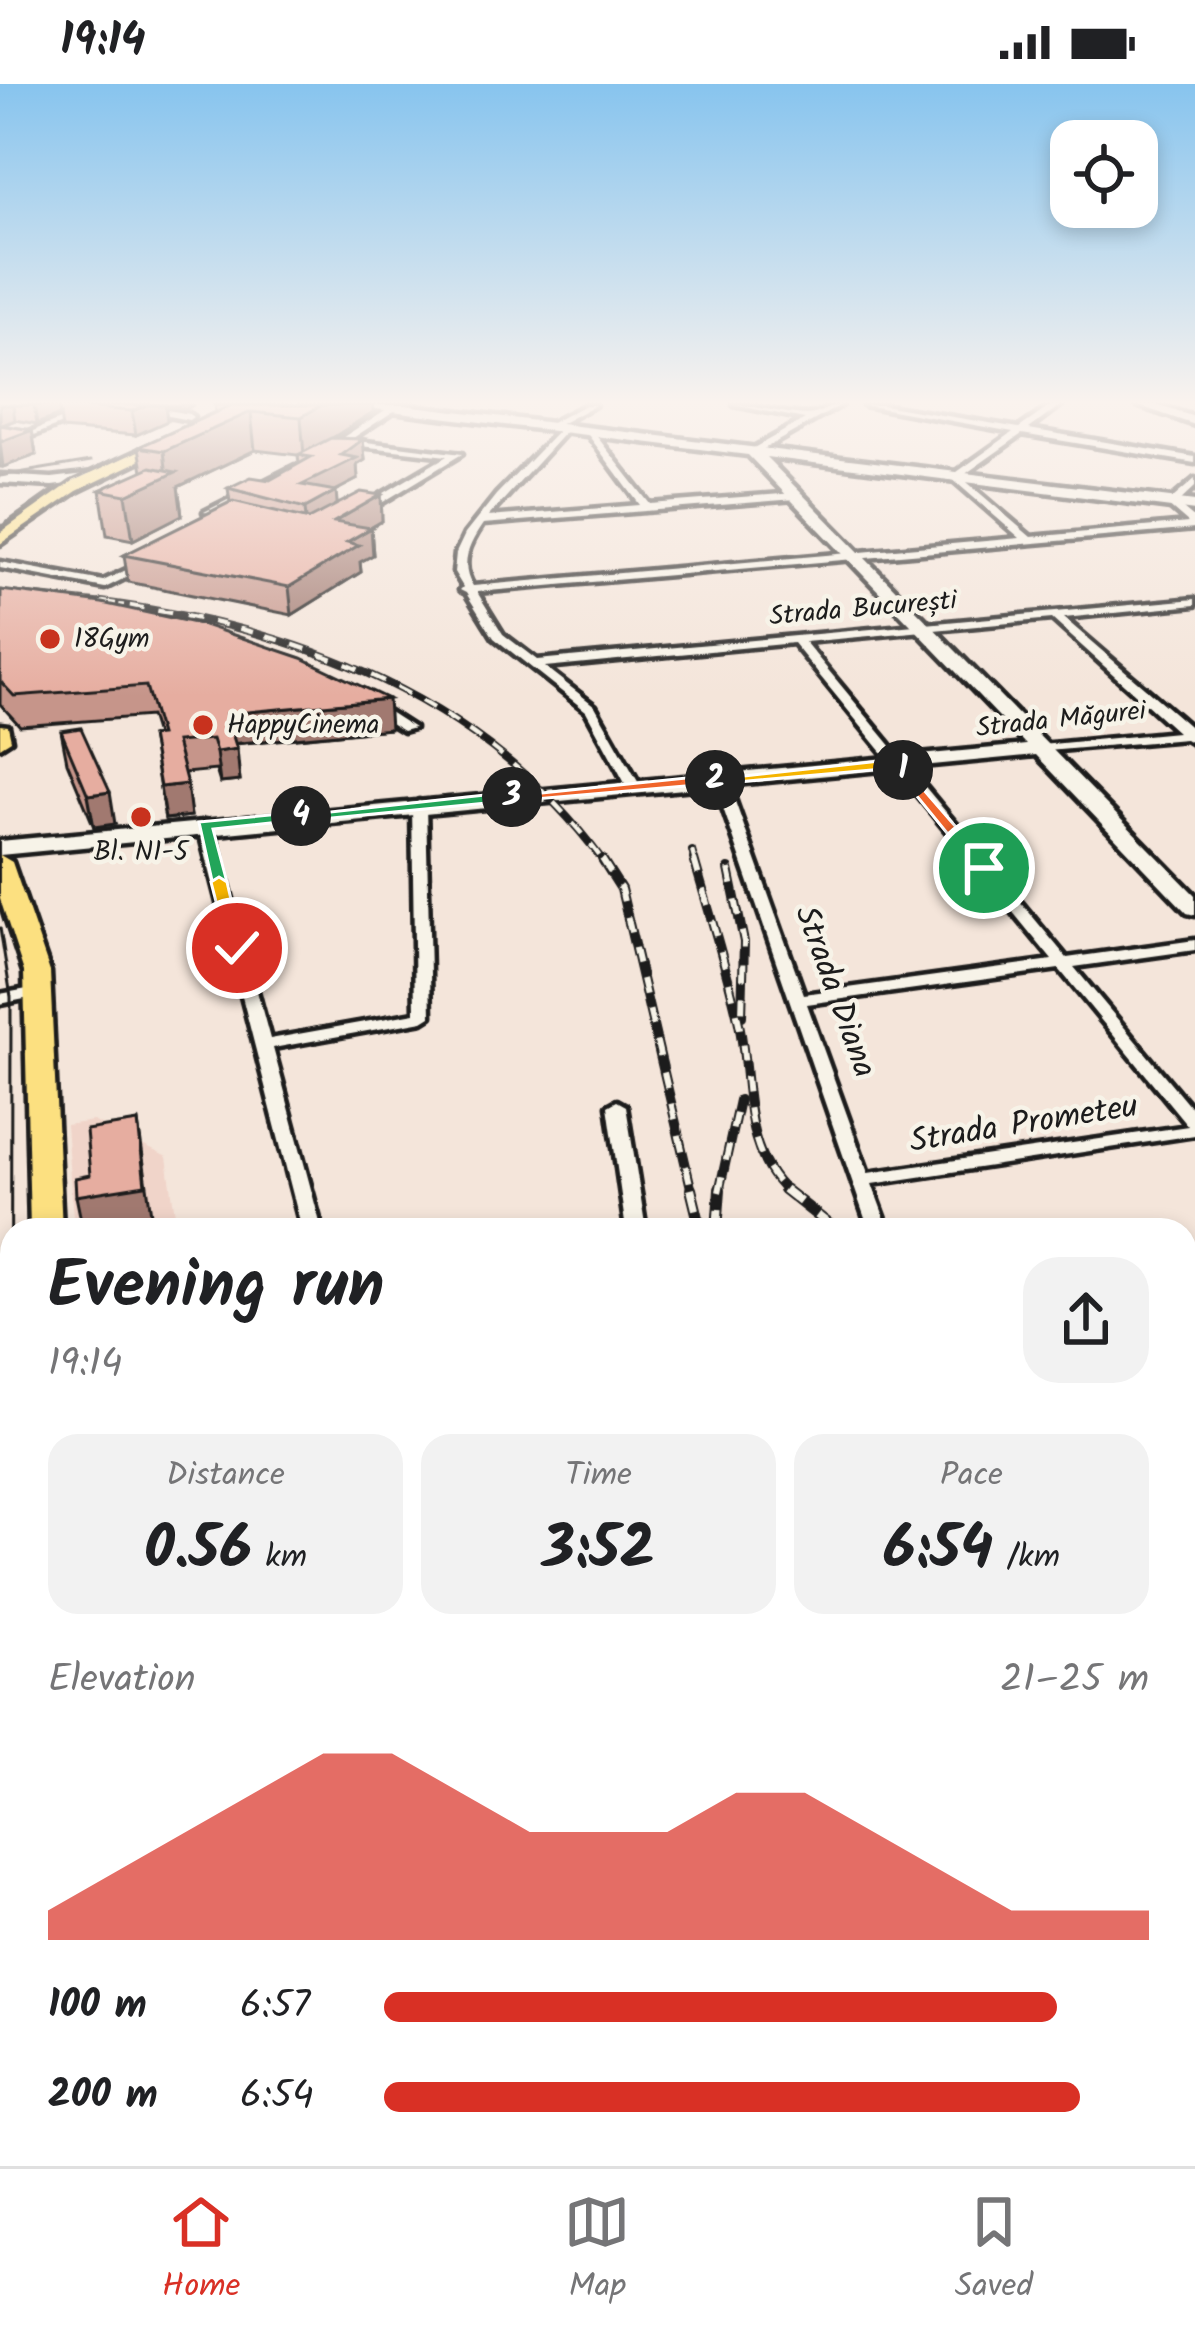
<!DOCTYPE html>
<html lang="en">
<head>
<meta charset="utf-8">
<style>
	:root { --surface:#fff; --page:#f2f2f2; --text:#202124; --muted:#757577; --line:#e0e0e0; --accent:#d93025 }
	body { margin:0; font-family:Kalam,sans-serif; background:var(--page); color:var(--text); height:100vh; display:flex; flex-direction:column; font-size:45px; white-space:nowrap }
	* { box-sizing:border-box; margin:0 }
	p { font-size:39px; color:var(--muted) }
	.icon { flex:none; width:66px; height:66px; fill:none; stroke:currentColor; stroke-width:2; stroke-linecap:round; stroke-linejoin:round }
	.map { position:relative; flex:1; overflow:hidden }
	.panel { position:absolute; left:0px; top:1134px; width:1197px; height:948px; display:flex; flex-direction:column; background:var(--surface); border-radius:36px 36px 0 0; box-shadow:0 6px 18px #0003 }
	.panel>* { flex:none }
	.controls { position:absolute; left:1050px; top:36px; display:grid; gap:24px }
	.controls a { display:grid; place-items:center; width:108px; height:108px; border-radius:24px; background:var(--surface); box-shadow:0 6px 18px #0003; font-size:60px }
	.pin { position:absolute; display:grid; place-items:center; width:102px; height:102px; color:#fff; margin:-51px; border:6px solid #fff; border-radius:50%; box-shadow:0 3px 12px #0007 }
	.km { position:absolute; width:60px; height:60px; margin:-30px; border-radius:50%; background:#222; color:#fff; font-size:33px; line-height:60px; text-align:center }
	.round { display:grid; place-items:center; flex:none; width:126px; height:126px; border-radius:36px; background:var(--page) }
	.summary { display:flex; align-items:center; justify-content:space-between; height:204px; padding:0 48px }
	h1 { font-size:66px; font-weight:800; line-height:90px }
	.metrics { display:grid; grid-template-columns:repeat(3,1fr); gap:18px; height:204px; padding:12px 48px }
	.metrics div { display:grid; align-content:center; border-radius:30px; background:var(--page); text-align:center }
	.metrics b { font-size:60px; font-weight:800 }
	.metrics small { font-size:33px; font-weight:400 }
	.metrics p { font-size:33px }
	.chart { height:336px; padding:24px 48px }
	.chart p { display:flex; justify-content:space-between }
	.chart svg { width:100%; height:216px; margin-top:12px; fill:var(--accent); opacity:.7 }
	ul { padding:0 48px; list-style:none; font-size:39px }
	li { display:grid; grid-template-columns:192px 144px 1fr; align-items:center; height:90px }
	li i { height:30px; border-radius:15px; background:var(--accent) }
	.status { display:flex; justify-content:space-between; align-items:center; height:84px; padding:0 60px; background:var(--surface); direction:ltr }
	.status svg { height:33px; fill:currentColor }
	.menu { display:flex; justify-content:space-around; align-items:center; height:168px; border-top:3px solid var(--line); background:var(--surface); font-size:33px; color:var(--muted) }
	.menu a { display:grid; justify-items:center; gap:6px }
	.menu .active { color:var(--accent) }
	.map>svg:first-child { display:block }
	.built { fill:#f0d4c9 }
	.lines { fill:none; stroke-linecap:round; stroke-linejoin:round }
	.street-casing { stroke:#1c1c1c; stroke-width:9 }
	.secondary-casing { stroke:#1c1c1c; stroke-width:9 }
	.primary-casing { stroke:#1c1c1c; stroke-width:9 }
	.street { fill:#f7f3e8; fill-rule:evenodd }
	.secondary { fill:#f7f3e8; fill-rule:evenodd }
	.primary { fill:#fce080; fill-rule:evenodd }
	.tram-far1 { stroke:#1c1c1c; stroke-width:3 }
	.tram { stroke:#1c1c1c; stroke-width:4.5 }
	.rail-far4-casing { stroke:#1c1c1c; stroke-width:6 }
	.rail-far3-casing { stroke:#1c1c1c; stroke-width:8 }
	.rail-far2-casing { stroke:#1c1c1c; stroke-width:10 }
	.rail-far1-casing { stroke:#1c1c1c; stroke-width:12 }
	.rail-casing { stroke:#1c1c1c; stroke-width:14 }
	.rail-far4 { stroke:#f7f3e8; stroke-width:3; stroke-dasharray:10; stroke-linecap:butt }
	.rail-far3 { stroke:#f7f3e8; stroke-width:4.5; stroke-dasharray:14; stroke-linecap:butt }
	.rail-far2 { stroke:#f7f3e8; stroke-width:6; stroke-dasharray:16; stroke-linecap:butt }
	.rail-far1 { stroke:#f7f3e8; stroke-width:8; stroke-dasharray:21; stroke-linecap:butt }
	.rail { stroke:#f7f3e8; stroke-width:9; stroke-dasharray:27; stroke-linecap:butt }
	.wall { fill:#c6958a; stroke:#1c1c1c; stroke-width:3 }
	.shaded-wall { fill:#a17970; stroke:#1c1c1c; stroke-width:3 }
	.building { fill:#e6ada0; stroke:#1c1c1c; stroke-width:3 }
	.split-1 { fill:#f0652b; stroke:#fff; stroke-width:3 }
	.split-2 { fill:#f5b400; stroke:#fff; stroke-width:3 }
	.split-3 { fill:#f0652b; stroke:#fff; stroke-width:3 }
	.split-4 { fill:#22a559; stroke:#fff; stroke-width:3 }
	.split-5 { fill:#22a559; stroke:#fff; stroke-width:3 }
	.split-6 { fill:#f5b400; stroke:#fff; stroke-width:3 }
	.poi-dot { fill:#c8321e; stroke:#f7f3e8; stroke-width:4.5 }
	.labels { text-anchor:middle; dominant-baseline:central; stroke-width:9; stroke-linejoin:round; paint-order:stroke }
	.far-street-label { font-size:27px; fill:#1c1c1c; stroke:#f7f3e8 }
	.far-poi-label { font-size:27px; fill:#1c1c1c; stroke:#f7f3e8; text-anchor:start }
	.street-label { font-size:33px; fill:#1c1c1c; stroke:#f7f3e8 }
</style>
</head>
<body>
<div class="status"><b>19:14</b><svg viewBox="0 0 49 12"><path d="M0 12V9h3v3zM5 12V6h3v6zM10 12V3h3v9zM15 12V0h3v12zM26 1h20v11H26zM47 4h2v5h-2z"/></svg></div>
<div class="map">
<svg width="1195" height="2082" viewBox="0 0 1195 2082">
	<rect width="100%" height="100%" fill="#f4e5da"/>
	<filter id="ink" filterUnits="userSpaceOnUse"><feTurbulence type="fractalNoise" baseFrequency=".00833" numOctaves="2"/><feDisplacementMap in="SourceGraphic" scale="24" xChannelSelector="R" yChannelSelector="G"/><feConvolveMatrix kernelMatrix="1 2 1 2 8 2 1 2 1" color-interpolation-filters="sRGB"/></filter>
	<g filter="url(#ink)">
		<g class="built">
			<polygon points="93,1037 167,1073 176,1138 167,1146 74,1146 66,1041"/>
			<polygon points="140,2070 400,2070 401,2082 141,2082"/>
		</g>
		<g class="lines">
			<g class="street-casing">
				<g id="street">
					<polygon points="98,321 109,321 22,356 14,354"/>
					<polygon points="393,321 400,323 350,356 462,370 365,429 357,429 357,425 447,372 334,359"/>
					<polygon points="585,321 595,321 553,344 545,342"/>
					<path d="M734 321C755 321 799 334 814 330 826 327 828 321 841 321L753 371 748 368 750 366 805 335Z"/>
					<path d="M864 321H882L1019 344 1052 321H1061L1029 345 1195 373V379L1022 350 961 393 1031 453 1188 439 1166 420 1195 395V403L1177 420 1195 435V445L477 508 503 550 537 576 1195 515V521L1064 534 1195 647V661L1185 655 1036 668V662L1041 661 1177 648 1052 535 805 558 1067 874 1195 856V866L1074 883 1195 1028V1051L872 1100 889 1146H869L713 695 720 691 727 695 804 910 1052 876 793 559 545 583 595 622 641 703 634 707 627 703 586 627 494 554 466 509 460 506 463 503 454 488 456 469 465 450 496 411 564 341 569 344 488 433 640 421 586 348 591 345 650 420 795 409 800 412 795 415 483 440C469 460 459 480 473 502L1020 454 950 393 1013 348ZM1059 885 1188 1042 868 1089 807 920Z"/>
					<polygon points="145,322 189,330 193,333 189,336 142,327"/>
					<polygon points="295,382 300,385 298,387 213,430 204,428"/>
					<polygon points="147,476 152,479 151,481 105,504 0,484 0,478 103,497"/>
					<polygon points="367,619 375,619 414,644 403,647 367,625"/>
					<polygon points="419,717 426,721 431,932 423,937 273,964 322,1146 302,1146 198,741 205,737 212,741 270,955 415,929 412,721"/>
					<polygon points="38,903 46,908 44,911 0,920 0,910"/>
					<polygon points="617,1017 626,1022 646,1146 626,1146 608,1022"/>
					<polygon points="1195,1278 1195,1292 1185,1294 1185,1280"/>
					<polygon points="1195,1619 1195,1641 1185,1643 1185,1621"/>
					<polygon points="1185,2056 1192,2059 1195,2082 1169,2082 1165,2070 1185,2070"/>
				</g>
			</g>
			<g class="secondary-casing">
				<g id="secondary">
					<polygon points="370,321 405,321 1195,417 1195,427 766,373 1195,811 1195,831 1187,829 1036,671 0,771 0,757 1026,661 748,371 376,325"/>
					<polygon points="1137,321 1156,321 1195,333 1195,341"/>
					<polygon points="94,389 101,393 99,396 52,402 0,399 0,391 52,394"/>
				</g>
			</g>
			<g class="primary-casing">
				<g id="primary">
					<polygon points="237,321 255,321 77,407 0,460 0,447 65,401"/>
					<polygon points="0,641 8,642 11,656 0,663"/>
					<polygon points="0,771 12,778 50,888 62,1146 30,1146 24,888 0,815"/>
					<rect x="62" y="2070" width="52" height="12"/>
				</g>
			</g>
			<use href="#street" class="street"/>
			<use href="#secondary" class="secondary"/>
			<use href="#primary" class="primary"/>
			<g class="tram-far1">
				<polyline points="0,392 91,377"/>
				<polyline points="0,447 72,396 233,321"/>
				<polyline points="0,844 11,913 10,1534"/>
			</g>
			<polyline class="tram" points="10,2082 10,1531"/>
			<g class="rail-far4-casing">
				<polyline id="rail-far4" points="0,508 124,521"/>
			</g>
			<g class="rail-far3-casing">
				<g id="rail-far3">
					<path d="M102 518C298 544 483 613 604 778"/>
					<polyline points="692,767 695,778"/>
				</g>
			</g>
			<g class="rail-far2-casing">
				<g id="rail-far2">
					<polyline points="602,775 621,805 692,1108"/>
					<path d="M694 775C709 828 726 881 738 935 752 994 739 1063 787 1108"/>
					<polyline points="729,785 744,858 742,932"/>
					<polyline points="719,1108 739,1016"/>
				</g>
			</g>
			<g class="rail-far1-casing">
				<g id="rail-far1">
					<polyline points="691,1105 701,1146"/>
					<polyline points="784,1105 836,1146"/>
					<polyline points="717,1146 720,1105"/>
					<polyline points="1185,1230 1195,1231"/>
				</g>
			</g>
			<g class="rail-casing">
				<polyline id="rail" points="913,2070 915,2082"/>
			</g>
			<use href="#rail-far4" class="rail-far4"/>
			<use href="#rail-far3" class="rail-far3"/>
			<use href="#rail-far2" class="rail-far2"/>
			<use href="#rail-far1" class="rail-far1"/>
			<use href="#rail" class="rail"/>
		</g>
		<g class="wall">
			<polygon points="0,321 194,321 185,325 165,322 167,337 136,351 62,345 60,331 37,340 15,336 2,341 32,346 36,371 3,383 0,383"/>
			<polygon points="214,321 373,321 373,328 334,354 363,355 365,376 357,381 358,395 335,407 337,420 381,411 382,437 371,444 373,471 360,478 361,488 292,531 128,498 124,471 230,418 228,404 270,396 299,380 298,371 255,366 178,403 182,431 133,456 107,451 100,406 143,387 139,363 215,328"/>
			<polygon points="0,512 390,645 235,660 240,697 220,699 216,686 184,689 191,732 165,735 151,652 156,651 150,632 20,642 0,620"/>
			<polygon points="61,647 115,740 94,743 67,678"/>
		</g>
		<g class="shaded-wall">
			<polygon points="0,321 13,321 15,336 0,342"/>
			<polygon points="34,321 58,321 60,331 37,340"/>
			<polygon points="146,321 165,321 167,337 136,351 132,327"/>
			<polygon points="322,321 373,321 373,328 304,372 301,333"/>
			<polygon points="251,328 255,366 178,403 182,431 133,456 126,411 167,392 164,367"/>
			<polygon points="32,346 36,371 3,383 0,358"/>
			<polygon points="363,355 365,376 357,381 358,395 304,423 302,401"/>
			<polygon points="336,407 338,429 307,446 305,424"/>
			<polygon points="381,411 382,437 336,464 334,438"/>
			<polygon points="371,444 373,471 360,478 361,488 292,531 289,503 347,458"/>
			<polygon points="388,615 390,645 230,660 226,630"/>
			<polygon points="237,665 240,697 220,699 216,668"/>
			<polygon points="187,700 191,732 165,735 160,703"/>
			<polygon points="110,708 115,740 94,743 88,711"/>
			<polygon points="138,1038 151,1130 82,1141 76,1112"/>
		</g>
		<g class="building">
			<polygon points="60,321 146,321 132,327"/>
			<polygon points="232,321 322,321 301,333 251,328 164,367 139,363"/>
			<polygon points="0,341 32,346 0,358"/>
			<polygon points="331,354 363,355 341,371 357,374 302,401 336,407 305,424 228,404 251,393 270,396 311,373 298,371"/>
			<polygon points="151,383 176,388 126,411 100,406"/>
			<polygon points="361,408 381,411 334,438 371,444 347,458 359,461 289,503 124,471 233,417 309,435"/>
			<polygon points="1,506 102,519 204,541 302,574 388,615 226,630 237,665 216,668 212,655 176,658 187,700 160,703 151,652 160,651 146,602 14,612 0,597"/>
			<polygon points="81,644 110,708 88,711 61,647"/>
			<polygon points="138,1038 145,1101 76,1112 75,1094 90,1091 86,1046"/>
		</g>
	</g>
	<linearGradient id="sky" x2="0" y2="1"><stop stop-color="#87c4ee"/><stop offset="0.52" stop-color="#faf3ee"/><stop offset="1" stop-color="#faf3ee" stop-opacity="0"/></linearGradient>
	<rect width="1195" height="612" fill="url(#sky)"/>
	<polygon class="split-1" points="903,682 989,781 989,787 978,787 898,689"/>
	<polygon class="split-2" points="898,675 908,689 894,684 715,700 708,696"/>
	<polygon class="split-3" points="715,691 720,699 512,717 504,713"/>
	<polygon class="split-4" points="512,708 517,716 301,737 294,732"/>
	<polygon class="split-5" points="301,728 307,735 213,745 227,798 213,801 199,738"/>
	<polygon class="split-6" points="219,793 227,798 243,868 228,864 211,798"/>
	<g class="poi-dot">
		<circle cx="50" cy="555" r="12"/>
		<circle cx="203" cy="641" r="12"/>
		<circle cx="141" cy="733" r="12"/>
	</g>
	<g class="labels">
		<g class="far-street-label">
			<text transform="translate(863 525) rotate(-5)">Strada București</text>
			<text transform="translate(1061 636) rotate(-6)">Strada Măgurei</text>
		</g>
		<g class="far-poi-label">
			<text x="74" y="555">18Gym</text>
			<text x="227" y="641">HappyCinema</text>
			<text x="141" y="768" text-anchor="middle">Bl. N1-5</text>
		</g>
		<g class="street-label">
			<text transform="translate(834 908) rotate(70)">Strada Diana</text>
			<text transform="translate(1024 1041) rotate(-9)">Strada Prometeu</text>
		</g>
	</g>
</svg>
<div class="controls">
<a><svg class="icon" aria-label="locate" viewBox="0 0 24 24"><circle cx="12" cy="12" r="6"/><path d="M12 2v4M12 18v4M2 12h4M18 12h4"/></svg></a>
</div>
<div class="pin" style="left:984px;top:784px;background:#1e9e55"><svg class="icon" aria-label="arrive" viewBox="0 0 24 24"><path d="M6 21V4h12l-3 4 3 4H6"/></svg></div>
<div class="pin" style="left:237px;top:864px;background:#d93025"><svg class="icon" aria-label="check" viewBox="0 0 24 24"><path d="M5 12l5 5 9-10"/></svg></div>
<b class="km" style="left:903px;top:686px">1</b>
<b class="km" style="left:715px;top:696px">2</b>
<b class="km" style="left:512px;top:713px">3</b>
<b class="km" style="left:301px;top:732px">4</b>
<section class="panel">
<div class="summary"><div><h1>Evening run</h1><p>19:14</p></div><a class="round"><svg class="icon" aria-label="share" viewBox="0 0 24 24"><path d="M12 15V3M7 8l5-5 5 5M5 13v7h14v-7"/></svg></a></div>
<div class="metrics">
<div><p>Distance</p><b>0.56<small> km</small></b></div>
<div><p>Time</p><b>3:52</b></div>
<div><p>Pace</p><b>6:54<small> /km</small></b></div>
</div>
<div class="chart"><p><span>Elevation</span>21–25 m</p>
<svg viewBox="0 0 160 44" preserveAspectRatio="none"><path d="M0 44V38L10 30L20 22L30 14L40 6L50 6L60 14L70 22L80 22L90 22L100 14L110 14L120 22L130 30L140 38L150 38L160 38V44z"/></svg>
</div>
<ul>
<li><b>100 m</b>6:57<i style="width:88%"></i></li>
<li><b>200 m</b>6:54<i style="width:91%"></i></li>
</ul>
</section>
</div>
<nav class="menu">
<a class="active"><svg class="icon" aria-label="home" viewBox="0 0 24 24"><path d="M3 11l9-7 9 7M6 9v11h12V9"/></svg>Home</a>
<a><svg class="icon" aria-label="map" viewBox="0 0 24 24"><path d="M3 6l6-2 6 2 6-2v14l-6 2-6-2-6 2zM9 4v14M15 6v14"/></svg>Map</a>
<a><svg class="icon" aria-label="saved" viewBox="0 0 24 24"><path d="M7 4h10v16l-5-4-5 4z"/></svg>Saved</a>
</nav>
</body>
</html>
